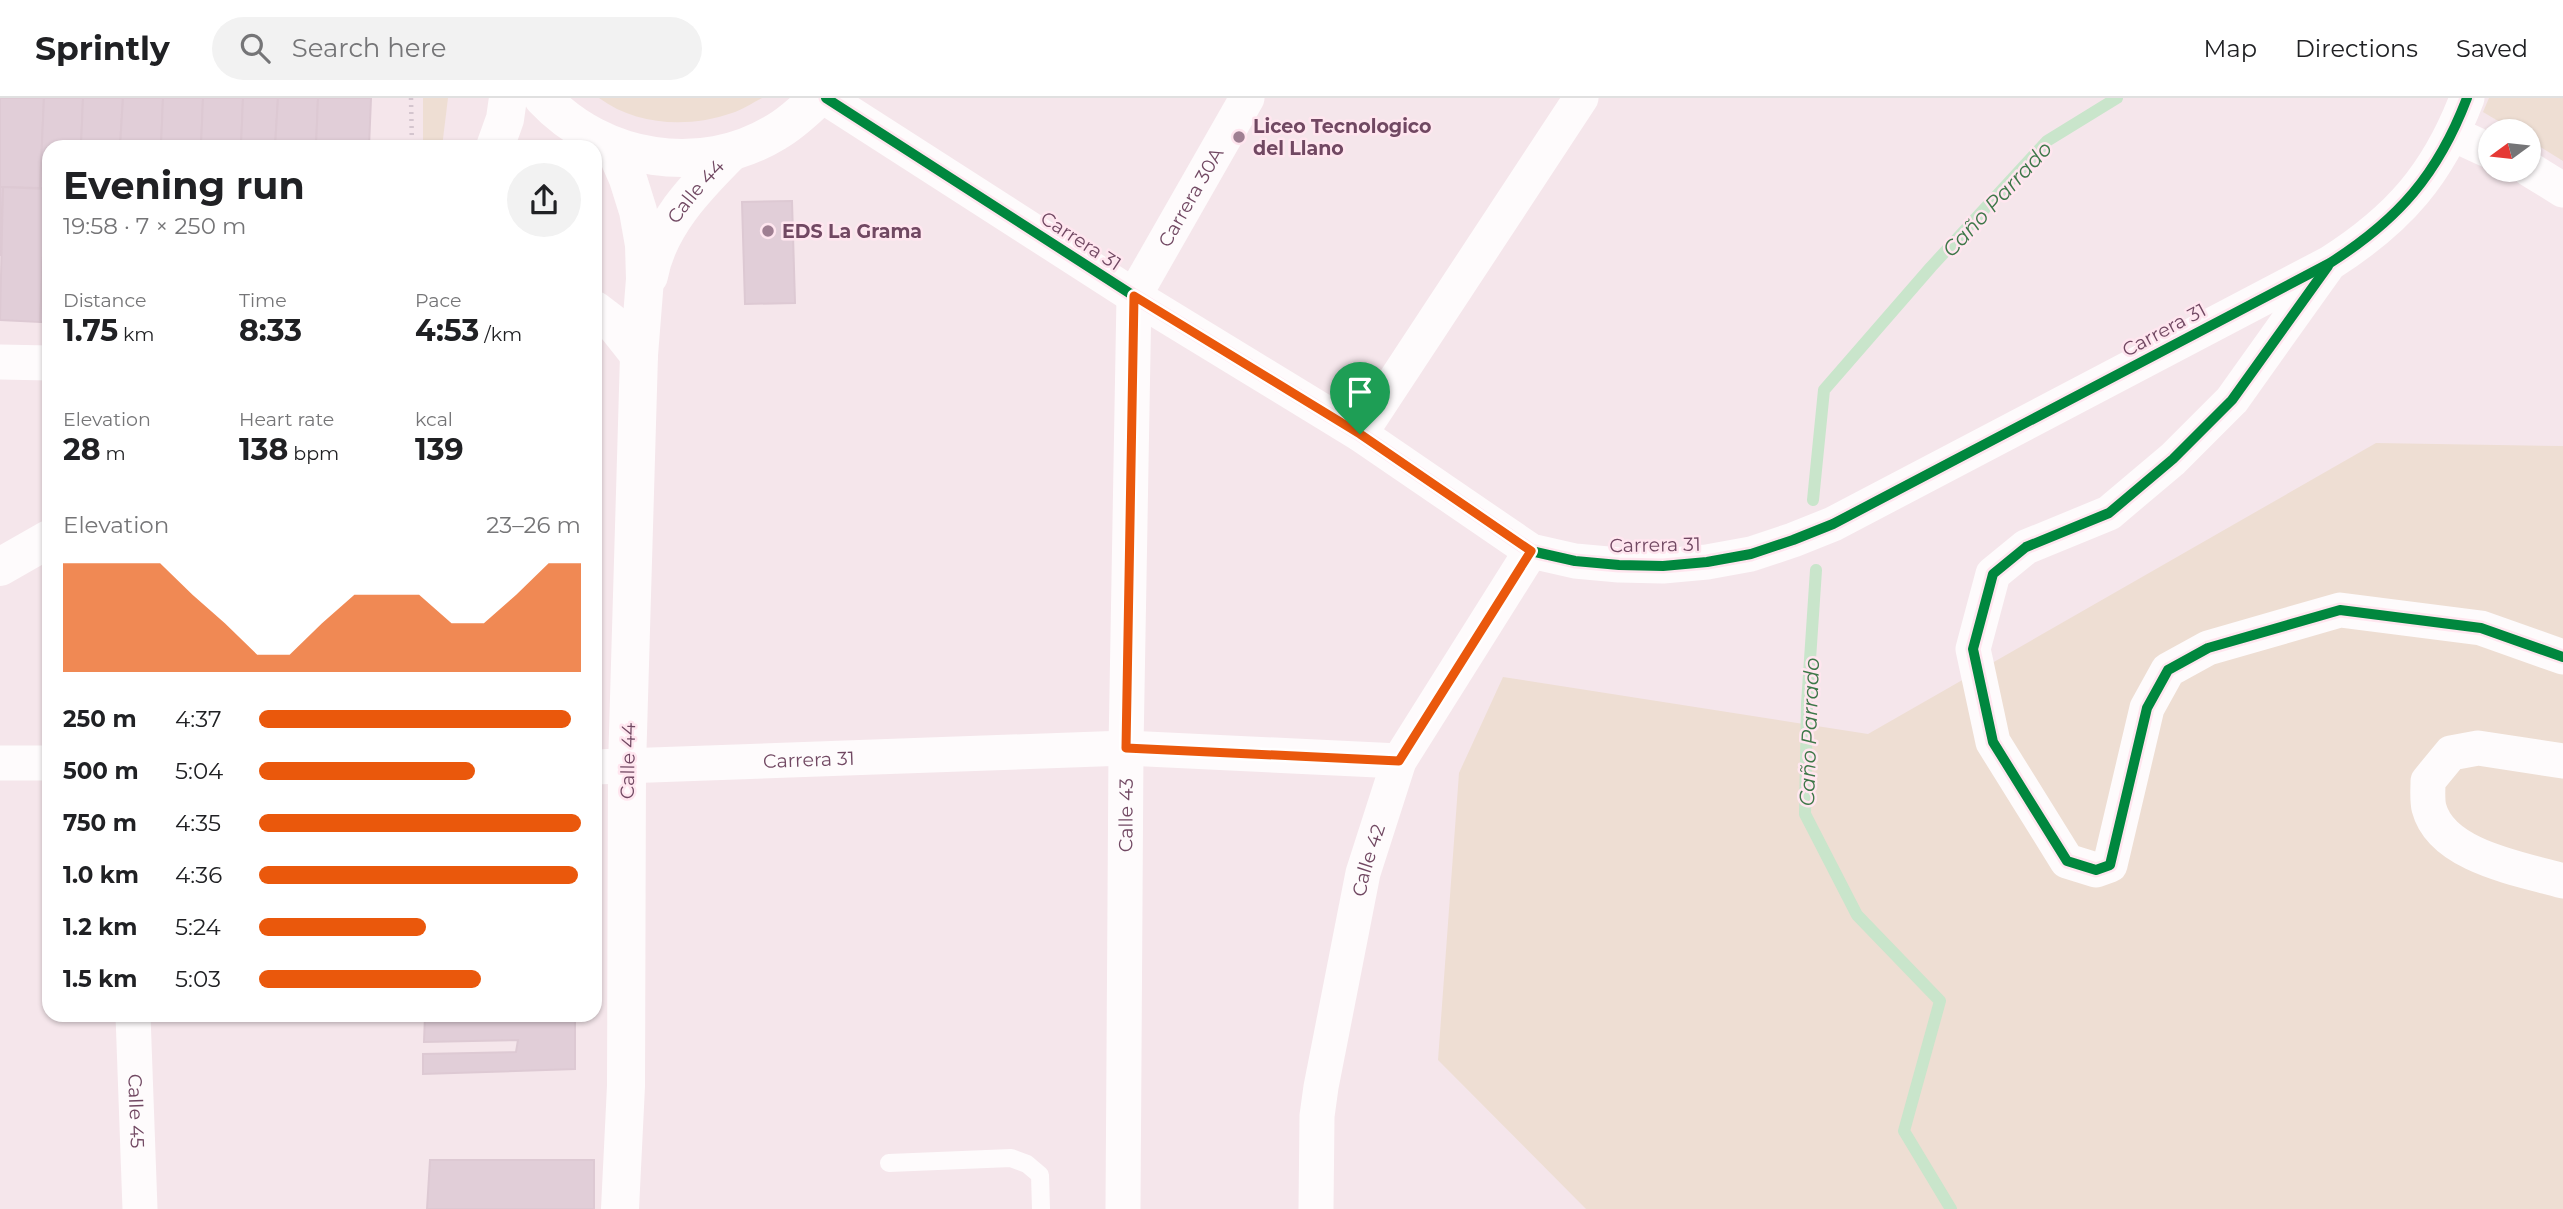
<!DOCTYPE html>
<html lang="en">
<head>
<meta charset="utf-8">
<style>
	:root { --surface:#fff; --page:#f2f2f2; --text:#202124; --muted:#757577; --line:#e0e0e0; --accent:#ea580c }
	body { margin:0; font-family:Montserrat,sans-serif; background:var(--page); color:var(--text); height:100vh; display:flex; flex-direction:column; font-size:26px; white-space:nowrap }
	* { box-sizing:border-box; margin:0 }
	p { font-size:23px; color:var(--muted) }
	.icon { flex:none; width:38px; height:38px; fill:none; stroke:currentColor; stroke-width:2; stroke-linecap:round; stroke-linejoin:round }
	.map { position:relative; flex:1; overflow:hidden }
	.drawer { position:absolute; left:42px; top:42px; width:560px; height:882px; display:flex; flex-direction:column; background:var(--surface); border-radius:21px; box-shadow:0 2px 5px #0004 }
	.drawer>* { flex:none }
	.needle { width:46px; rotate:255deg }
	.tools { position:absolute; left:2478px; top:21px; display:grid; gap:14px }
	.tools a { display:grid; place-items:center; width:63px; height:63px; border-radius:50%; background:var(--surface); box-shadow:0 2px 5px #0004; font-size:35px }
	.pin { position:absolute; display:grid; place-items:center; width:60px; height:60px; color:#fff; margin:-72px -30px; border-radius:50% 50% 50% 0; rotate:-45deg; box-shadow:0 0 7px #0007 }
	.pin .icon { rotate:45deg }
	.round { display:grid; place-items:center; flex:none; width:74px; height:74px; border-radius:37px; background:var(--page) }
	.summary { display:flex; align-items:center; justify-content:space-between; height:119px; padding:0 21px }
	h1 { font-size:38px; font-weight:700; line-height:52px }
	.figures { display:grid; grid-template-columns:repeat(3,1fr); gap:10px; height:119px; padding:7px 21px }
	.figures div { display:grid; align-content:center }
	.figures b { font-size:30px; font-weight:700 }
	.figures small { font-size:19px; font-weight:400 }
	.figures p { font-size:19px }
	.chart { height:196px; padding:14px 21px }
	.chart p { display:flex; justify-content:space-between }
	.chart svg { width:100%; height:126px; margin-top:7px; fill:var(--accent); opacity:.7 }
	ul { padding:0 21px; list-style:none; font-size:23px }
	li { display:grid; grid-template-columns:112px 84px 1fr; align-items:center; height:52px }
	li i { height:18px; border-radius:9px; background:var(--accent) }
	header { display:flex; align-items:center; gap:42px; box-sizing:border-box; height:98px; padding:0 35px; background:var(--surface); border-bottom:2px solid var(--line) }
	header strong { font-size:33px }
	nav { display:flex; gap:38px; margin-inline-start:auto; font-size:24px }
	.search { width:490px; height:63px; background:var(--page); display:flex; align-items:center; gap:18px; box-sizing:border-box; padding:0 24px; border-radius:38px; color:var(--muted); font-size:26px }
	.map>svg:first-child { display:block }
	.green { fill:#eeded3 }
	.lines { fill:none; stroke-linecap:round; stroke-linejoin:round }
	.stream { stroke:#c9e5cb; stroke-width:12 }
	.building { fill:#e1ced8; stroke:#ddc9d3; stroke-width:2 }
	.path { stroke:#d4c5ce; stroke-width:4.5; stroke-dasharray:2 5; stroke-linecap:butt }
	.lane { stroke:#fefbfc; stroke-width:18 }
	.street { stroke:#fefbfc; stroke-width:35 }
	.secondary { stroke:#fefbfc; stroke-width:38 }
	.cycleway-casing { stroke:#ffe6ef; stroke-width:15 }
	.cycleway { stroke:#00873e; stroke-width:10 }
	.route-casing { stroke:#fff; stroke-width:14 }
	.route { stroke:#ea580c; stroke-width:9 }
	.poi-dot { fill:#9f7f92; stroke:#ffe6ef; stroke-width:2.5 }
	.labels { text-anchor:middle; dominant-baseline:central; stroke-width:5; stroke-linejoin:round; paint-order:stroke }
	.poi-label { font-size:19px; font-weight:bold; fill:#714862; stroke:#ffe6ef; text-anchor:start }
	.street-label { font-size:19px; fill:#714862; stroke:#ffe6ef }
	.water-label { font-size:21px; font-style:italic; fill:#3d7748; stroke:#ffe6ef }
</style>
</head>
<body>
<header>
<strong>Sprintly</strong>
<div class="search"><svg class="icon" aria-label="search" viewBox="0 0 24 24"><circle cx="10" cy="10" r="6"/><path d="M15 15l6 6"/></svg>Search here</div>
<nav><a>Map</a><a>Directions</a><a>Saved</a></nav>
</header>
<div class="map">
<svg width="2563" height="1111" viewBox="0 0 2563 1111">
	<rect width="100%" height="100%" fill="#f5e6eb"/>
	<g class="green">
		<polygon points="423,0 448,0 442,49 423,49"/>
		<path d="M599 0H762C752 5 742 12 732 15 689 30 637 28 599 0Z"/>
		<polygon points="2489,0 2563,0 2563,63 2529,42 2529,33 2515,33 2483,14"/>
		<polygon points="2376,345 2563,348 2563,1111 1586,1111 1438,962 1459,675 1503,579 1868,636"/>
	</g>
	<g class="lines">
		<g class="stream">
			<polyline points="1813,402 1824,292 1931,169 2047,43 2117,0"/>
			<polyline points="1816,472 1807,606 1805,716 1857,817 1940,903 1904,1033 1951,1111"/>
		</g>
	</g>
	<g class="building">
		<polygon points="0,0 44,0 40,90 0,89"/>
		<polygon points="44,0 83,0 81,49 49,49 49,91 40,90"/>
		<polygon points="83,0 123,0 120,49 81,49"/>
		<polygon points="123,0 163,0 161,49 120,49"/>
		<polygon points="163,0 203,0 201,49 161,49"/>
		<polygon points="203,0 243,0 241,49 201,49"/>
		<polygon points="243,0 278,0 275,49 241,49"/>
		<polygon points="278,0 318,0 316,49 275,49"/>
		<polygon points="318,0 371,0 369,49 316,49"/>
		<polygon points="0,89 3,89 0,158"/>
		<polygon points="3,89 46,91 40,224 0,222"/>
		<polygon points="46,91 49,91 49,224 40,224"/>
		<polygon points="792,103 795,205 745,206 742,104"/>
		<polygon points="425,917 575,917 575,971 423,976 423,956 516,954 518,942 424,944"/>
		<polygon points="430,1062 594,1062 594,1111 427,1111"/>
	</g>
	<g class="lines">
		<polyline class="path" points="411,0 412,49"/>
		<polyline class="lane" points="889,1065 1011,1060 1027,1066 1040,1077 1041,1111"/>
		<g class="street">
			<path d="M826 0 1134 198 1360 336 1531 453 1575 463 1619 467 1663 468 1707 464 1751 456 1793 442 1833 426 2330 165C2399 121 2438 76 2467 0"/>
			<polyline points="2453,36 2490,53"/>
			<polyline points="2529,71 2563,92"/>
			<polyline points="2326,170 2232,302 2173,361 2109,415 2026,449 1993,476 1973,551 1993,644 2067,763 2096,772 2110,767 2147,610 2168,572 2208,550 2340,512 2481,530 2563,559"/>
			<polyline points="0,264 49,265"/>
			<polyline points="1360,336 1581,0"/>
			<path d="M2563 663 2478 650 2451 655 2428 683C2428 692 2427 702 2429 710 2442 759 2522 771 2563 783"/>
			<polyline points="0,665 49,665"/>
			<path id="s1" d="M595 669 1126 650 1399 663"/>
			<path id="s2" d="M133 917 140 1111"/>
			<path id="s3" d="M1123 1111 1126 650 1134 198 1247 0"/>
			<path id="s4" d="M1316 1111 1317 1018 1321 989 1363 775 1399 663 1531 453"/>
		</g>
		<g class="secondary">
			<path d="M543 0C602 63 701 80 776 34 792 25 805 12 818 0"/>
			<polyline points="495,49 505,21 508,0"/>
			<polyline points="614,49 628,81 638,113 644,147 645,181 639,257 627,669 626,988 620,1111"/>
			<path id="s5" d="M649 178C658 128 696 89 731 54"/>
			<polyline points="595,212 616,228 639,257"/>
			<polyline points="0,469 49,441"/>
		</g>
		<g class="cycleway-casing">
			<g id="cycleway">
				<path d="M826 0 1134 198 1360 336 1531 453 1575 463 1619 467 1663 468 1707 464 1751 456 1793 442 1833 426 2330 165C2399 121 2438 76 2467 0"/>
				<polyline points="2328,168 2232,302 2173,361 2109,415 2026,449 1993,476 1973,551 1993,644 2067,763 2096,772 2110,767 2147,610 2168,572 2208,550 2340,512 2481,530 2563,559"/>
			</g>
		</g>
		<use href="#cycleway" class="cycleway"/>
	</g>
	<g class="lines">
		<g class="route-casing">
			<polygon id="route" points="1134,198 1360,336 1531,453 1399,663 1126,650"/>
		</g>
		<use href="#route" class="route"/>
	</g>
	<g class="poi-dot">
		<circle cx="1239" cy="39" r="7"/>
		<circle cx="768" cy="133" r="7"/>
	</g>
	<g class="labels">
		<g class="poi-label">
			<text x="1253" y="28">Liceo Tecnologico<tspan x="1253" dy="22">del Llano</tspan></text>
			<text x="782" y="133">EDS La Grama</text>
		</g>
		<g class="street-label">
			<text stroke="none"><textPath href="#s5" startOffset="98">Calle 44</textPath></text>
			<text stroke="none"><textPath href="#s3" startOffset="1027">Carrera 30A</textPath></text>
			<text transform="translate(1081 143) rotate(33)">Carrera 31</text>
			<text transform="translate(2164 232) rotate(-28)">Carrera 31</text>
			<text transform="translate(1655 447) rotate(-1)">Carrera 31</text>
			<text stroke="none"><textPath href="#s1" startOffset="214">Carrera 31</textPath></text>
			<text transform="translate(628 663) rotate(-89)">Calle 44</text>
			<text stroke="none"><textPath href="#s3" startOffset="394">Calle 43</textPath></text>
			<text stroke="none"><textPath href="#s4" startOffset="354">Calle 42</textPath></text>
			<text stroke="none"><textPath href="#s2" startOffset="96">Calle 45</textPath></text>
		</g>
		<g class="water-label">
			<text transform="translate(1997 101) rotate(-47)">Caño Parrado</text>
			<text transform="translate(1809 634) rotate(-88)">Caño Parrado</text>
		</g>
	</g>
</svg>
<div class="tools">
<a><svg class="needle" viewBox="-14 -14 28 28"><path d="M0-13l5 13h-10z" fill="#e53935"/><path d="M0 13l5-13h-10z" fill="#757577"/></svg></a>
</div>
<div class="pin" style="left:1360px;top:336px;background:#1e9e55"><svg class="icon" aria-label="arrive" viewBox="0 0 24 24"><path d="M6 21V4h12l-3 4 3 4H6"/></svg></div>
<section class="drawer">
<div class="summary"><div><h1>Evening run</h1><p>19:58 · 7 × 250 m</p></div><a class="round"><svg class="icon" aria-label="share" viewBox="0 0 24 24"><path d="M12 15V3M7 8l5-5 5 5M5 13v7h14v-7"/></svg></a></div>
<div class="figures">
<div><p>Distance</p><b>1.75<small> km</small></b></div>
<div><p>Time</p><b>8:33</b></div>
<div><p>Pace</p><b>4:53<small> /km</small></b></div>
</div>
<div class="figures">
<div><p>Elevation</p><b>28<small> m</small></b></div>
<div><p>Heart rate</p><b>138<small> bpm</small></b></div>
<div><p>kcal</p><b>139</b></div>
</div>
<div class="chart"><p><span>Elevation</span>23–26 m</p>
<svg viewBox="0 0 160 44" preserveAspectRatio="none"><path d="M0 44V6L10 6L20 6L30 6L40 17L50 27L60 38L70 38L80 27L90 17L100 17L110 17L120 27L130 27L140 17L150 6L160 6V44z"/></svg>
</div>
<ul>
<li><b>250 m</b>4:37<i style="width:97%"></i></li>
<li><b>500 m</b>5:04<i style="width:67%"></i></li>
<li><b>750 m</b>4:35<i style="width:100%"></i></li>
<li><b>1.0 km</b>4:36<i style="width:99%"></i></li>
<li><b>1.2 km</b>5:24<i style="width:52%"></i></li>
<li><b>1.5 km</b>5:03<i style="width:69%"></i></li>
</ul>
</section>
</div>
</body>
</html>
